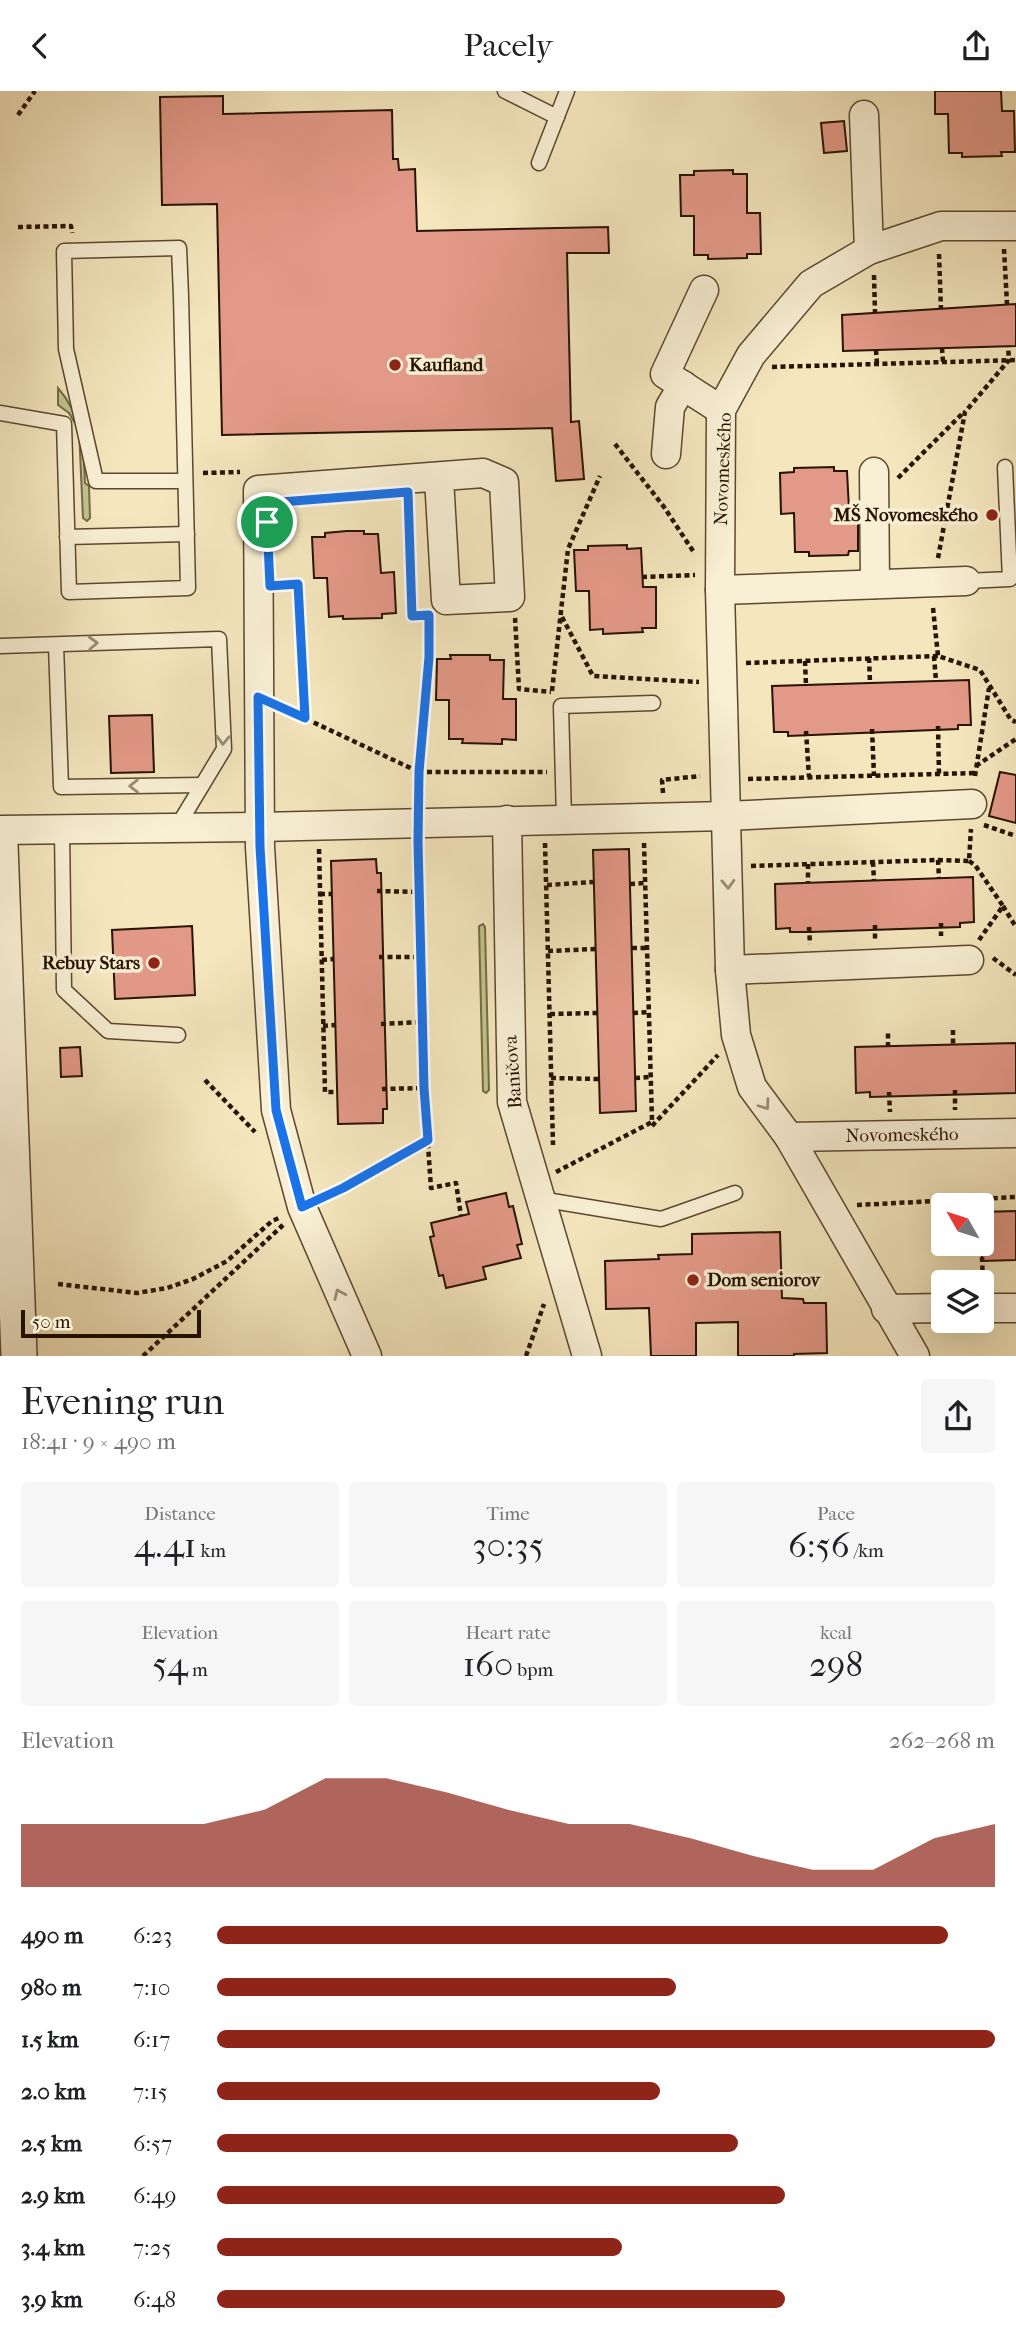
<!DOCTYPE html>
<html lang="en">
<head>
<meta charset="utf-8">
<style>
	:root { --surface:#fff; --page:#f6f6f6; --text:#202124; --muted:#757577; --accent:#8f2418 }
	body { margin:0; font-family:"IM FELL French Canon",serif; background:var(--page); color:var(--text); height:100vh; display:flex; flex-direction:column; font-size:26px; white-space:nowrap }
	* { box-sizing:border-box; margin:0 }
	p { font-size:23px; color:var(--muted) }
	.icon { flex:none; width:38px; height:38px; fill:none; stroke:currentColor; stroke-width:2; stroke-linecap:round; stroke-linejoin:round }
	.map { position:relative; height:1265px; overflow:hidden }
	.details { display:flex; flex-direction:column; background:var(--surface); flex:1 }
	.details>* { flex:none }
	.needle { width:46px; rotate:309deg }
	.buttons { position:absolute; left:931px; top:1102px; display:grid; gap:14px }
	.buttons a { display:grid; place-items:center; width:63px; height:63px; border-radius:7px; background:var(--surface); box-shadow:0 7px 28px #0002; font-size:35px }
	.scale { position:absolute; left:21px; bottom:18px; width:180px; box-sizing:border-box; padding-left:7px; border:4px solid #281300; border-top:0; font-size:19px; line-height:24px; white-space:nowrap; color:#281300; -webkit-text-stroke:5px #f8efd4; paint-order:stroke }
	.pin { position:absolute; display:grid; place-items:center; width:60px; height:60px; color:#fff; margin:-30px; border:4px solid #fff; border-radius:50%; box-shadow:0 2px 7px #0007 }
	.round { display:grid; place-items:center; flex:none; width:74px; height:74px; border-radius:7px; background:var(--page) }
	.overview { display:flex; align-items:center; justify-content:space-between; height:119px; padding:0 21px }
	h1 { font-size:38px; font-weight:600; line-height:52px }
	.metrics { display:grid; grid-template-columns:repeat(3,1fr); gap:10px; height:119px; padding:7px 21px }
	.metrics div { display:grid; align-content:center; border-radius:7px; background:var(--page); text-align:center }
	.metrics b { font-size:35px; font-weight:600 }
	.metrics small { font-size:19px; font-weight:400 }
	.metrics p { font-size:19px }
	.chart { height:196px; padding:14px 21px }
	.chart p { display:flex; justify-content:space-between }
	.chart svg { width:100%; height:126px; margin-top:7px; fill:var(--accent); opacity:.7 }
	ul { padding:0 21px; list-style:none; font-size:23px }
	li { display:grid; grid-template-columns:112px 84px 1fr; align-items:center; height:52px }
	li i { height:18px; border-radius:9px; background:var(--accent) }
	header { display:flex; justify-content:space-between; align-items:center; height:91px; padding:0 21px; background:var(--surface); font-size:32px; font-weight:600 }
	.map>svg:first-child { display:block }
	.green { fill:#c0c38d; stroke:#746b46; stroke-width:2 }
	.building { fill:#e39988; stroke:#281300; stroke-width:2 }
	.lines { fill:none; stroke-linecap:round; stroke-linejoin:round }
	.service-casing { stroke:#5b482f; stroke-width:17 }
	.minor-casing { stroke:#5b482f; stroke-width:31 }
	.tertiary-casing { stroke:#5b482f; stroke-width:38 }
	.path { stroke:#281300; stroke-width:4.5; stroke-dasharray:5 3.5; stroke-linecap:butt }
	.service { stroke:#f8efd4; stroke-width:14 }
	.minor { stroke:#f8efd4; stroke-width:28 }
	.tertiary { stroke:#f8efd4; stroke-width:35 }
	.oneway { stroke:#9a8c75 }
	.route-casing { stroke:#fff; stroke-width:14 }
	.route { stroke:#1a73e8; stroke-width:9 }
	.poi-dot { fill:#8f2418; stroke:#f8efd4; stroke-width:2.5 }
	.labels { text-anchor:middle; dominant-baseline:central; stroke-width:7; stroke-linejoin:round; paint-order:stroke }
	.poi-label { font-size:19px; font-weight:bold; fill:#281300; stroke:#f8efd4; text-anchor:start }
	.street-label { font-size:19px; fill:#281300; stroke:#f8efd4 }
</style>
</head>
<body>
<header><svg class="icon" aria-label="back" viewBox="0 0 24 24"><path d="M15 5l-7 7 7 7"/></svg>Pacely<svg class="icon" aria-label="share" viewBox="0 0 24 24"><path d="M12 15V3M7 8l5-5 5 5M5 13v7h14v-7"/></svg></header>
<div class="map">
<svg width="1016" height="1265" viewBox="0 0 1016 1265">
	<rect width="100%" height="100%" fill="#f4e6bd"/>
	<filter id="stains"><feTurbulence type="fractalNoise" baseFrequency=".00286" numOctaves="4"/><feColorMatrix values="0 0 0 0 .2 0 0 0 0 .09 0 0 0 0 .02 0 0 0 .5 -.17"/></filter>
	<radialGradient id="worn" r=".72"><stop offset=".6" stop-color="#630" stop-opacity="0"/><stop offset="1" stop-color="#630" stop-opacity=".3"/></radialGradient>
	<g class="green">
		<path d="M58 297C82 324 84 357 85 392L89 395 90 427 87 430 83 427 79 339 69 322 58 314Z"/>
		<polygon points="483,833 485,836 489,999 486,1002 483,1000 479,835"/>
	</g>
	<g class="building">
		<polygon points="935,0 1001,0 1002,20 1014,20 1015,61 1001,61 1002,65 962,66 962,62 949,62 948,23 935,23"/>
		<polygon points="223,5 223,23 392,19 393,68 398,68 399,79 415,78 417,140 608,136 609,162 567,162 571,331 579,330 584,388 556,390 552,337 222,344 217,113 162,114 160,6"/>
		<polygon points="844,30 847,60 824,62 821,32"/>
		<polygon points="733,79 733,83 747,83 747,122 760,122 761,163 747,163 747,167 708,168 708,164 694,164 694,125 681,125 680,84 694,84 694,80"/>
		<polygon points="1016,213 1016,255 843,260 842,224"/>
		<polygon points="834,376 834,380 847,380 849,418 858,418 858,460 849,460 848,464 809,465 809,461 795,461 794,422 781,423 780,382 794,381 794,377"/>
		<polygon points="347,440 364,440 364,443 378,443 381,482 394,481 396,522 382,523 382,527 343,528 343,525 329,526 327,487 314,487 312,446 325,446 325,442"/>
		<polygon points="627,454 627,458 641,457 643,496 656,496 656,537 642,537 643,541 603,543 603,538 590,539 589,500 576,500 574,459 588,459 588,455"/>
		<polygon points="450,564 490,564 490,569 504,569 503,608 516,608 516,649 502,648 502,653 462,652 463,648 449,648 449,609 436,609 437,568 451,568"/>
		<polygon points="969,589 971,634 958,634 958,638 788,645 788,641 774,641 772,595"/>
		<polygon points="152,624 154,681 111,682 109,625"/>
		<polygon points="1000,681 1016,684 1016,732 989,725"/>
		<polygon points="629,758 636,1020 600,1022 593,759"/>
		<polygon points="376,768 377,782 381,782 387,1018 383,1018 383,1032 338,1033 331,770"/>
		<polygon points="973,786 974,831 960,832 960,836 811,841 790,841 790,837 776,838 775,793"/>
		<polygon points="192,835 195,904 115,908 112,839"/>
		<polygon points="1016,952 1016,1002 870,1006 870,1001 856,1002 855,956"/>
		<polygon points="80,956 82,985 61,986 60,957"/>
		<polygon points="506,1102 509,1116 513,1115 522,1153 517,1154 521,1167 483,1176 486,1188 446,1197 443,1184 439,1185 430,1146 434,1145 431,1132 469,1123 466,1111"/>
		<polygon points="1016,1120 1016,1169 982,1170 982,1121"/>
		<polygon points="780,1141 782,1207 803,1208 804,1212 826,1212 827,1262 794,1263 794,1265 738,1265 738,1231 696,1232 696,1265 651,1265 649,1217 606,1218 605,1170 659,1168 658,1164 692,1163 692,1143"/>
	</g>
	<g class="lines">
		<g class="service-casing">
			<g id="service">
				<polyline points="505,0 557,26"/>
				<polyline points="539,72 567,0"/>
				<polyline points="0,322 64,333 69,501 188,497 181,205 179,157 64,160 66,258 96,390 185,390"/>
				<polyline points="67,446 187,443"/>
				<polyline points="966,490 1010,488 1005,376"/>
				<polyline points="56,554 61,696 202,694"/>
				<polyline points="0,555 219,548 224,658 177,736"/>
				<polyline points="564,728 561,615 653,612"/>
				<polyline points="62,738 64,899 108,940 178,944"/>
				<polyline points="540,1108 661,1128 735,1102"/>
			</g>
		</g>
		<g class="minor-casing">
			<g id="minor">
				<polyline points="864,24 869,159"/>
				<polyline points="704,199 665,283 721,319"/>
				<polyline points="666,363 670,316 683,294"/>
				<polyline points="874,381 875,493"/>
				<polyline points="720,499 966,490"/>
				<polyline points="507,729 512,1011 587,1265"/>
				<polyline points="0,739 260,736 726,725 972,713"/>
				<polyline points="730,879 969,869"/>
				<polyline points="789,1046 1016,1042"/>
				<polyline points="982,1217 1016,1217"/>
				<polyline points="886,1218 943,1217"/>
				<polyline points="367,1265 302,1116 276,1019 260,756 258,399 483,382 504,391 510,506 446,509 439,387"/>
				<polyline points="915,1265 789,1046 752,996 736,944 730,879 720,499 721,319 751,264 811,193 869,159 941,135 1016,135"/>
			</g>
		</g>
		<g class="tertiary-casing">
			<polyline id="tertiary" points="0,754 19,1265"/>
		</g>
		<g class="path">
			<polyline points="18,24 35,0"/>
			<polyline points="18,136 71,135 72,142"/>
			<polyline points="1004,158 1007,213"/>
			<polyline points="939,163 941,218"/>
			<polyline points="874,184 875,221"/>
			<polyline points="942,257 943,271"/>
			<polyline points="876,259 877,273"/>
			<polyline points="772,276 1016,269"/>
			<polyline points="615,353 664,416 693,460"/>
			<polyline points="203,382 240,381"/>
			<polyline points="898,387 964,321"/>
			<polyline points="408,413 412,525 428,524"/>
			<polyline points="938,467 965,321 1009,269 1008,255"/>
			<polyline points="642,486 695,484"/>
			<polyline points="284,494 298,493 305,627"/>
			<polyline points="933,517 938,565 980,579 1011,629 1016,631"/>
			<polyline points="562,526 593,585 699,591"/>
			<polyline points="515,527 519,598 551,601"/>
			<polyline points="429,528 429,566 419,681 547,681"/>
			<polyline points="934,565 936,590"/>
			<polyline points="869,567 870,592"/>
			<polyline points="805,570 806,595"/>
			<polyline points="746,572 938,565"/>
			<polyline points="552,600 568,458 600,385"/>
			<polyline points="283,617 419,681 418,708"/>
			<polyline points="938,635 939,683"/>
			<polyline points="872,638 874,685"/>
			<polyline points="806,640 809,686"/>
			<polyline points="976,675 1016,648"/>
			<polyline points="975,685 989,597"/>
			<polyline points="748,688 975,682"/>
			<polyline points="663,702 662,689 700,685"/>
			<polyline points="984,734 1016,745"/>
			<polyline points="545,752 553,1054"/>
			<polyline points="644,752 652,1030"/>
			<polyline points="418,755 424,997 431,1097 456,1092 461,1125"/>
			<polyline points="319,758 325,1001 337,1001"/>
			<polyline points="938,769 939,787"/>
			<polyline points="969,770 975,774 1003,815 979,849"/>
			<polyline points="873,771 874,790"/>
			<polyline points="808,773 808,792"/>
			<polyline points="751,775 938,769 969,770 971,738"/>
			<polyline points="630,793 645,792"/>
			<polyline points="547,794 593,791"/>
			<polyline points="377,800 419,801"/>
			<polyline points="320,803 332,803"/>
			<polyline points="1003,815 1016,836"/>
			<polyline points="941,832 941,845"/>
			<polyline points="875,834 875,848"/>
			<polyline points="809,836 810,853"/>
			<polyline points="632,857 647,857"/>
			<polyline points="548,860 595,858"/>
			<polyline points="379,866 421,866"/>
			<polyline points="993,867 1016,884"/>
			<polyline points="322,869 334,868"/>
			<polyline points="633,922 649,921"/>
			<polyline points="550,923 597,922"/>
			<polyline points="381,933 422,931"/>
			<polyline points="323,935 336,934"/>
			<polyline points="953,939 953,954"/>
			<polyline points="888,956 888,941"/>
			<polyline points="551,987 599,988"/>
			<polyline points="635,987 650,986"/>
			<polyline points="205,989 255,1041"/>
			<polyline points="382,998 423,997"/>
			<polyline points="955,999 955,1019"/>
			<polyline points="889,1001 890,1021"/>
			<polyline points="652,1035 718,964"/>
			<polyline points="556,1081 652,1031"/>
			<polyline points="324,1106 428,1049"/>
			<polyline points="857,1114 1016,1106"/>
			<polyline points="982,1166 983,1193"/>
			<polyline points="58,1193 137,1202 167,1197 193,1188 227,1170 272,1130 279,1127"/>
			<polyline points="143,1265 283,1134"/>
			<polyline points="526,1265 544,1213"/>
		</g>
		<use href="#service" class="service"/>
		<use href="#minor" class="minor"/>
		<use href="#tertiary" class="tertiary"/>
	</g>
	<defs><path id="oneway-chevron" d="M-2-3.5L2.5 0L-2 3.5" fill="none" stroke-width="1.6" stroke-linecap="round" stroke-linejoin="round" transform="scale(1.75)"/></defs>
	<g class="oneway">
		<use href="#oneway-chevron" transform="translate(93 552) rotate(-2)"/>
		<use href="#oneway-chevron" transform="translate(223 649) rotate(92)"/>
		<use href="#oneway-chevron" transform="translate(134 695) rotate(179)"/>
		<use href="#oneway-chevron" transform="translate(728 793) rotate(88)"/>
		<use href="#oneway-chevron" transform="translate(765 1014) rotate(54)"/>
		<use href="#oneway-chevron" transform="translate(339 1203) rotate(-114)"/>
	</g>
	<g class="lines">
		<g class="route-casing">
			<polygon id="route" points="408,401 412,525 429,524 429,566 419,681 418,751 424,997 428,1049 343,1097 302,1116 276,1019 260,756 258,606 305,627 298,493 270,495 267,431 270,420 281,411"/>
		</g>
		<use href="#route" class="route"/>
	</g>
	<g class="poi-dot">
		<circle cx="395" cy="274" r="7"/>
		<circle cx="992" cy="424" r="7"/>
		<circle cx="154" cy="872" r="7"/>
		<circle cx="693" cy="1189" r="7"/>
	</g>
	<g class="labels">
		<g class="poi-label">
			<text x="409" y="274">Kaufland</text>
			<text x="978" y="424" text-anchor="end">MŠ Novomeského</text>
			<text x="140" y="872" text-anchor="end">Rebuy Stars</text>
			<text x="707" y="1189">Dom seniorov</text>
		</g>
		<g class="street-label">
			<text transform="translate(723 378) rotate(-88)">Novomeského</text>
			<text transform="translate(513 981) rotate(-94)">Baničova</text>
			<text transform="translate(902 1044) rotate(-1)">Novomeského</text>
		</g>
	</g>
	<rect width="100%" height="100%" filter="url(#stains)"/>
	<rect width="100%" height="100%" fill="url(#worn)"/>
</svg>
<div class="buttons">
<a><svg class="needle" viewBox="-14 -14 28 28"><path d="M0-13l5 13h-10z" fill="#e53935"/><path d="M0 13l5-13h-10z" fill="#757577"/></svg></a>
<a><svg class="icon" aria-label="layers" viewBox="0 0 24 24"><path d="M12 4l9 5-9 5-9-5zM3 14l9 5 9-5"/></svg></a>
</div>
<div class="scale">50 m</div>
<div class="pin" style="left:267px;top:431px;background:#1e9e55"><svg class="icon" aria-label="arrive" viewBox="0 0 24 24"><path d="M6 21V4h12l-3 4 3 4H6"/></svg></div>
</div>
<section class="details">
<div class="overview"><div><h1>Evening run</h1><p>18:41 · 9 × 490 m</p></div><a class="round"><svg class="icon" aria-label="share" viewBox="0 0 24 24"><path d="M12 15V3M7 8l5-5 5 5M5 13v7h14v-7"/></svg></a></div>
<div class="metrics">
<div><p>Distance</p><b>4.41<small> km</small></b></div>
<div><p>Time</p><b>30:35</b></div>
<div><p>Pace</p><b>6:56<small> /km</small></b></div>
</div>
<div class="metrics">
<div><p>Elevation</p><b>54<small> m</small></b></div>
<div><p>Heart rate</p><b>160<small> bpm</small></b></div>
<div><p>kcal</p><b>298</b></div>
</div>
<div class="chart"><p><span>Elevation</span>262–268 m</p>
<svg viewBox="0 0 160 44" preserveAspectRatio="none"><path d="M0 44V22L10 22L20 22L30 22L40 17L50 6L60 6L70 11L80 17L90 22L100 22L110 27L120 33L130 38L140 38L150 27L160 22V44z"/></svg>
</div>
<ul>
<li><b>490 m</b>6:23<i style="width:94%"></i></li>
<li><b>980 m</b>7:10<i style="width:59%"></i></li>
<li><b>1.5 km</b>6:17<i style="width:100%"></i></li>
<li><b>2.0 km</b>7:15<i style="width:57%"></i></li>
<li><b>2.5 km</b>6:57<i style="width:67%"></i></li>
<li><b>2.9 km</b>6:49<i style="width:73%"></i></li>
<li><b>3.4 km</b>7:25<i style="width:52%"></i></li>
<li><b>3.9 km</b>6:48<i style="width:73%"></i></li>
</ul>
</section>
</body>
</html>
